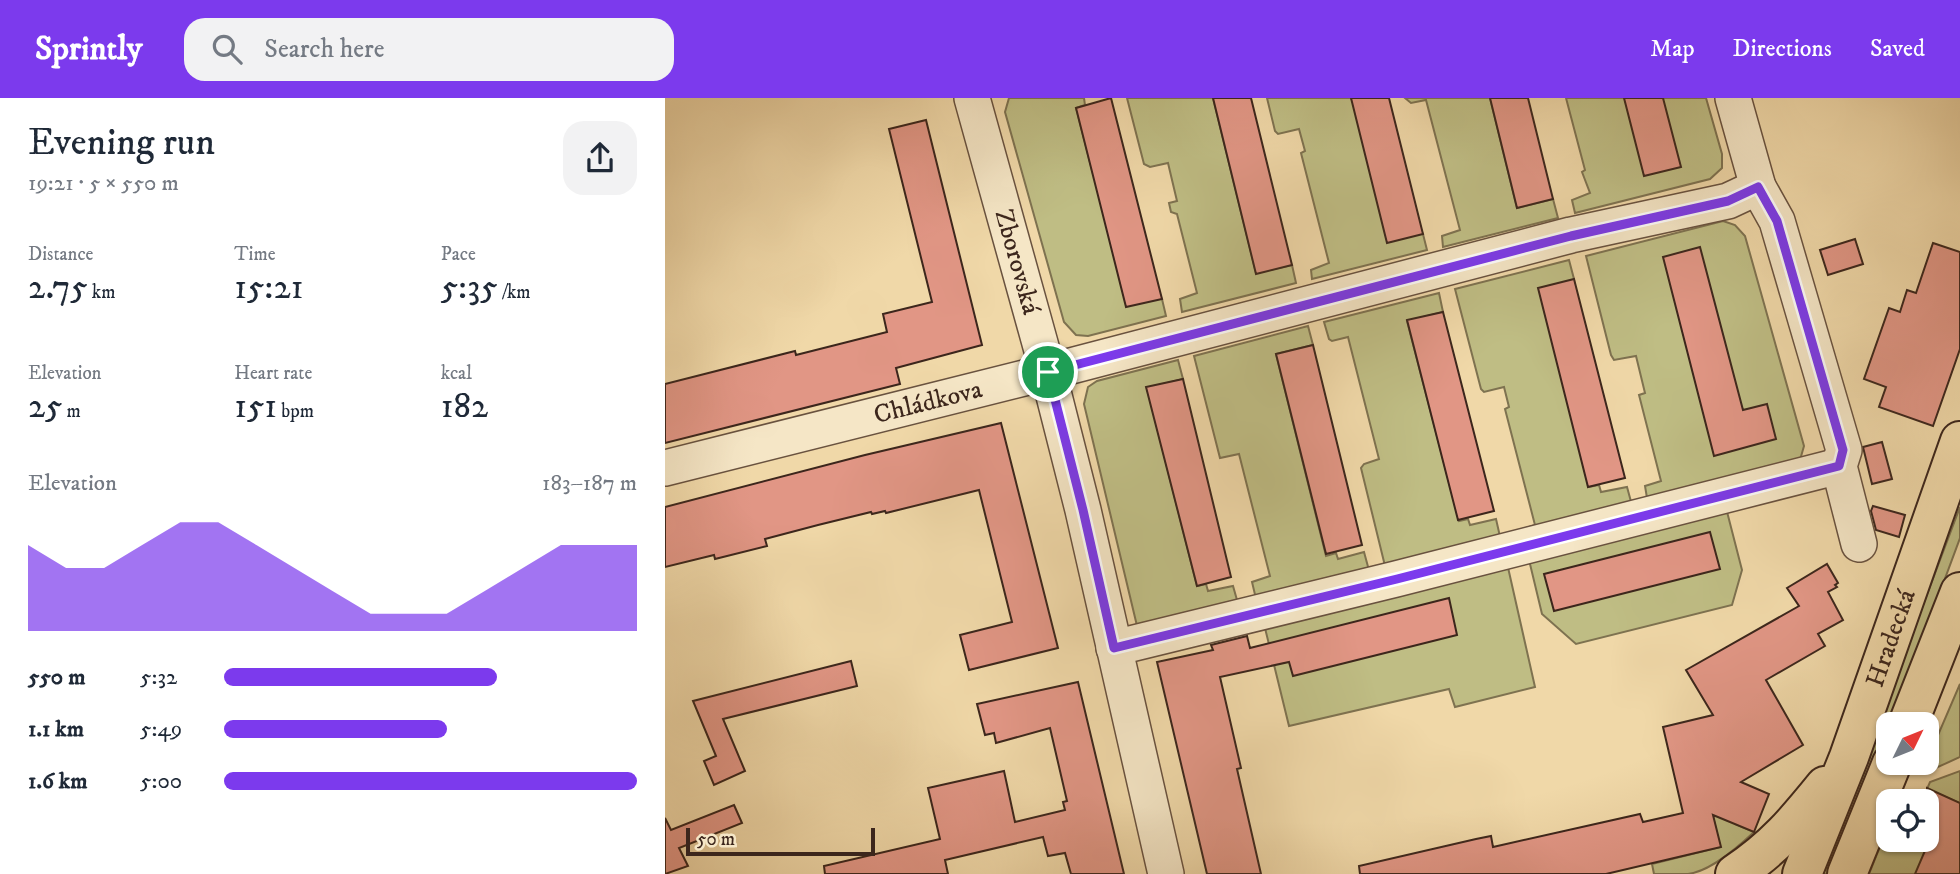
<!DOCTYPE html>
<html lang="en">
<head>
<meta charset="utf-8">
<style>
	:root { --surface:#fff; --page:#f2f2f3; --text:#1f2937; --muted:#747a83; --accent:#7c3aed }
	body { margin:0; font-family:"IM FELL DW Pica",serif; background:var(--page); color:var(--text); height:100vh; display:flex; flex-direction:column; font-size:26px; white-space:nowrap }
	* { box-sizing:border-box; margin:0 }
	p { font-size:23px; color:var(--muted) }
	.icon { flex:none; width:38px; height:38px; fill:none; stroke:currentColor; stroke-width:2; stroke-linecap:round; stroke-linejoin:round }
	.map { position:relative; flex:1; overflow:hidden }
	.drawer { display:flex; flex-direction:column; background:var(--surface); width:665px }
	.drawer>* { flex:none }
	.needle { width:46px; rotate:47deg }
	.controls { position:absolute; left:1211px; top:614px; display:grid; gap:14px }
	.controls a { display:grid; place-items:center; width:63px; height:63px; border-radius:14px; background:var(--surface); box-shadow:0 2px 5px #0004; font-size:35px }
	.scale { position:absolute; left:21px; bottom:18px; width:189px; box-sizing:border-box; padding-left:7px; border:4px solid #3c261c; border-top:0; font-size:19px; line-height:24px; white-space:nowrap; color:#3c261c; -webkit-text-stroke:5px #f5e6c6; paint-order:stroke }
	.pin { position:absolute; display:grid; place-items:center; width:60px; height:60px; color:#fff; margin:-30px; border:4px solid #fff; border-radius:50%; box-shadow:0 2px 7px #0007 }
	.round { display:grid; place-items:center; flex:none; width:74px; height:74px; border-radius:21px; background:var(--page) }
	.overview { display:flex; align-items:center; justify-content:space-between; height:119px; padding:0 28px }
	h1 { font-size:38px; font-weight:600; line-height:52px }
	.figures { display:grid; grid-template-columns:repeat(3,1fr); gap:10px; height:119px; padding:7px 28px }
	.figures div { display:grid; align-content:center }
	.figures b { font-size:35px; font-weight:600 }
	.figures small { font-size:19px; font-weight:400 }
	.figures p { font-size:19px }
	.chart { height:196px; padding:14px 28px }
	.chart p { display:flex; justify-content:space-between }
	.chart svg { width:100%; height:126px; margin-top:7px; fill:var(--accent); opacity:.7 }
	ul { padding:0 28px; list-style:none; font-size:23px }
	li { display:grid; grid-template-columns:112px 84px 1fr; align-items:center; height:52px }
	li i { height:18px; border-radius:9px; background:var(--accent) }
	header { display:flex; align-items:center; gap:42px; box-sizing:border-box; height:98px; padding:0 35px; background:var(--accent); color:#fff }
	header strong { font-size:33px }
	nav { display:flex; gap:38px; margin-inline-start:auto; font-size:24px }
	.search { width:490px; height:63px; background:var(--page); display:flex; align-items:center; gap:18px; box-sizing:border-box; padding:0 24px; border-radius:21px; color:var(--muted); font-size:26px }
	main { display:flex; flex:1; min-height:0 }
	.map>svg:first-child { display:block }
	.green { fill:#bfbd84; stroke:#7e7250; stroke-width:2 }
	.building { fill:#e19685; stroke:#3c261c; stroke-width:2 }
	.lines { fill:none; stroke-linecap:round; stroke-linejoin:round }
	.minor-casing { stroke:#69523f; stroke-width:38 }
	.major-casing { stroke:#3c261c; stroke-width:42 }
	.minor { stroke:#f5e6c6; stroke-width:35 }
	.major { stroke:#f0d8a8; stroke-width:38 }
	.route-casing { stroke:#fff; stroke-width:14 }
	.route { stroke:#7c3aed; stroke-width:9 }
	.labels { text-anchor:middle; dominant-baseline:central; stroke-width:7; stroke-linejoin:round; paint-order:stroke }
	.street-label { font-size:26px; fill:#3c261c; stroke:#f5e6c6 }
</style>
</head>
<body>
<header>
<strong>Sprintly</strong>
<div class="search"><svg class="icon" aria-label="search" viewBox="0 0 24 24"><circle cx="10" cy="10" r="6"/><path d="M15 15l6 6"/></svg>Search here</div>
<nav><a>Map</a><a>Directions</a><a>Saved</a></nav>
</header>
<main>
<section class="drawer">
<div class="overview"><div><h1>Evening run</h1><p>19:21 · 5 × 550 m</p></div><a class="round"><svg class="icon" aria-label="share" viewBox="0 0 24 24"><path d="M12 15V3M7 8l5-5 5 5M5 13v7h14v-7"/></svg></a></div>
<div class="figures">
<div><p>Distance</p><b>2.75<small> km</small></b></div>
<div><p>Time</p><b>15:21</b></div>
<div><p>Pace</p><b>5:35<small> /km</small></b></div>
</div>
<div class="figures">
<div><p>Elevation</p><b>25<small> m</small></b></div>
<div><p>Heart rate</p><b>151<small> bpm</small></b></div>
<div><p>kcal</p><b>182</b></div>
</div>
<div class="chart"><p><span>Elevation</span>183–187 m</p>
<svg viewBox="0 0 160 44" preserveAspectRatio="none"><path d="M0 44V14L10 22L20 22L30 14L40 6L50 6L60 14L70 22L80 30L90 38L100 38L110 38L120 30L130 22L140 14L150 14L160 14V44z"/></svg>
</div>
<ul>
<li><b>550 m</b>5:32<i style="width:66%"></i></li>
<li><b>1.1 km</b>5:49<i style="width:54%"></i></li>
<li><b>1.6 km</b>5:00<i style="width:100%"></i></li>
</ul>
</section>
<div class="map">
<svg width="1295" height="776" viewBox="0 0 1295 776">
	<rect width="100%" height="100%" fill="#f0d8a8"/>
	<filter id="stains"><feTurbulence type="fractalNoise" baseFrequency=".00286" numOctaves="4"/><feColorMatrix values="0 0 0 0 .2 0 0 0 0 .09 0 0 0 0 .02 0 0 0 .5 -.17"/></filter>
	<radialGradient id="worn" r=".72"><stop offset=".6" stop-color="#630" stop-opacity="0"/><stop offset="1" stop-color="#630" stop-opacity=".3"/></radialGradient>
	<g class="green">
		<polygon points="344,0 419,0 420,7 411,10 428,76 497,201 501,218 423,238 411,237 399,224 340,14"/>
		<polygon points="462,0 548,0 591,175 627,167 631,185 517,214 515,201 532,195 512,116 506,114 504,105 512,103 503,65 485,69 479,66"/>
		<polygon points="602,0 686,0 758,136 762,152 647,181 646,172 664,165 636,55 640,53 634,31 613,36 610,33"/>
		<polygon points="740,0 825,0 852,110 888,101 893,120 778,149 777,138 795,132 761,2 746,5"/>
		<polygon points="901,0 1041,0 1057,56 1057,70 1045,81 910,115 907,102 925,95 917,74 920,72"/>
		<polygon points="1058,123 1070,127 1080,138 1139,348 1135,362 983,406 980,388 996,383 974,297 980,295 971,258 949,262 946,257 921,158"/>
		<polygon points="904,162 909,181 923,389 934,387 936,394 962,389 968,411 854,432 870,427 840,311 844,309 839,289 819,294 816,291 790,191"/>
		<polygon points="774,195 778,214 742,223 794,423 803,421 805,427 831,421 836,443 721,472 696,370 699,366 714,361 683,239 667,243 664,241 659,224"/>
		<polygon points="643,228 648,247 611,256 661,458 671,455 673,461 699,454 705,476 592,505 587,484 605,478 574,356 555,360 529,258"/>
		<polygon points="513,262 518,281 482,290 532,488 541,486 543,493 568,488 574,509 473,532 419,306 423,289 432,283"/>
		<polygon points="1059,402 1077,472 1067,507 911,546 877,516 865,466 866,462"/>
		<polygon points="1295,409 1295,440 1226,626 1223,626 1223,633 1210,668 1166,776 1152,776 1243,547"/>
		<polygon points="842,465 870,589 790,609 784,591 624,628 599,526"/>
		<polygon points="1295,586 1295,659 1262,674 1258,672"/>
		<polygon points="1295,673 1295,705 1262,691 1265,684"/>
		<path d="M1042 692 1070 726 1089 734C1072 750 1046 773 1023 776 1012 776 1000 776 989 776L987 766 1055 749Z"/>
		<polygon points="1223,729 1223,742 1262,741 1295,755 1295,776 1204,776"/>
	</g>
	<g class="building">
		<polygon points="446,0 497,201 461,209 411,10"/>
		<polygon points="548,0 586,0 627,167 591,176"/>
		<polygon points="686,0 724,0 758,136 722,145"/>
		<polygon points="825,0 863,0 888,101 852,110"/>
		<polygon points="959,0 998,0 1016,69 979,78"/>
		<polygon points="261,22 317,247 231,270 235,286 0,345 0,286 130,253 131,257 222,234 218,216 267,204 224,31"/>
		<polygon points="1190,141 1198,166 1163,177 1155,152"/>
		<polygon points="1268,145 1295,154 1295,251 1268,328 1214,309 1221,289 1199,281 1224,210 1235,214 1242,192 1251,195"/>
		<polygon points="1035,149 1078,312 1102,306 1111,341 1049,358 998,159"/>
		<polygon points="909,181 960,380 923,389 873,190"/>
		<polygon points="778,214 829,413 793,422 742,222"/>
		<polygon points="648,247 697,447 661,456 611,256"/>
		<polygon points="518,281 566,479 532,488 481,289"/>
		<polygon points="336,325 393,550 304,572 295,537 347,524 314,392 221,415 220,413 207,416 206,414 153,427 100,441 102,448 50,461 49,457 0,469 0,409 200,357"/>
		<polygon points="1217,344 1227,381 1207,386 1198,349"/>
		<polygon points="1208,408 1240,417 1234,439 1211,432 1206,413"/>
		<polygon points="1045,434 1055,471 889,513 879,476"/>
		<polygon points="1162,466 1173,485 1170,487 1172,489 1163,494 1178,522 1153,536 1160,548 1101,582 1138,647 1076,684 1104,696 1089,734 1048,717 1056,749 941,776 695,776 694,768 811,741 826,738 828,749 975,716 978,724 1018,715 998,629 1048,617 1021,572 1134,508 1122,490"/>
		<polygon points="784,500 792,537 628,578 624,564 555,579 576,670 572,671 596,776 542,776 492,564 548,552 546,547 582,538 585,550"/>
		<polygon points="186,563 192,588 58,621 80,673 49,687 39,663 51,658 28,603"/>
		<polygon points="413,584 459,776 406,776 400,755 383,758 378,739 280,762 283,776 160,776 159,768 275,741 263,690 339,673 350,724 400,712 398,704 402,703 385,630 331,645 329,635 320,637 312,606"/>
		<polygon points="1262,690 1295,705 1295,776 1250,776 1262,748"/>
		<polygon points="69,707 77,725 14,750 23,768 0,776 0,720 6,732"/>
	</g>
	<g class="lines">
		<g class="minor-casing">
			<g id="minor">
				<path id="s1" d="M307 0 383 274 418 412 501 776"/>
				<polyline points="1068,0 1093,89 1112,123 1179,352 1174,368 1194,446"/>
				<path id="s2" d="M0 370 383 274 906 137 1063 103 1093 89"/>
				<polyline points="449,550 731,481 1174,368"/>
			</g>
		</g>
		<g class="major-casing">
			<g id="major">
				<polyline points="1243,626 1295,494"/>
				<path d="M1070 776C1110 749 1130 725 1160 688"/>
				<path id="s3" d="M1137 776 1184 659 1295 343"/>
				<polyline points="1182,776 1227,665"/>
			</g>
		</g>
		<use href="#minor" class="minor"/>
		<use href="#major" class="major"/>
	</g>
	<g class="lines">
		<g class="route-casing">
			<polygon id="route" points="1093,89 1112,123 1178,352 1174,368 732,481 449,550 418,412 383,274 906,138 1063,103"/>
		</g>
		<use href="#route" class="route"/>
	</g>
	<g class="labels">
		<g class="street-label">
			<text stroke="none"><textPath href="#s1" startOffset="170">Zborovská</textPath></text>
			<text stroke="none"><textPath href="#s2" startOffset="271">Chládkova</textPath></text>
			<text stroke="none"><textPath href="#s3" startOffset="252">Hradecká</textPath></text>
		</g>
	</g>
	<rect width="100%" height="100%" filter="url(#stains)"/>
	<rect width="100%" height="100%" fill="url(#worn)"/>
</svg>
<div class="controls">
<a><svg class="needle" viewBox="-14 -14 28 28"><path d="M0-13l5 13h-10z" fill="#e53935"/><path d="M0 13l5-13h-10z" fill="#747a83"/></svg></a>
<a><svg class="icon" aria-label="locate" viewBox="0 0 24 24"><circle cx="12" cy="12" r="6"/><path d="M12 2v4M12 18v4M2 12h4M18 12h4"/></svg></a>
</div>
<div class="scale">50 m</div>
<div class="pin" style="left:383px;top:274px;background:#1e9e55"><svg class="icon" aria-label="arrive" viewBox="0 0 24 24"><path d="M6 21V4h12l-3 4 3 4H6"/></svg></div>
</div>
</main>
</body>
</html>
